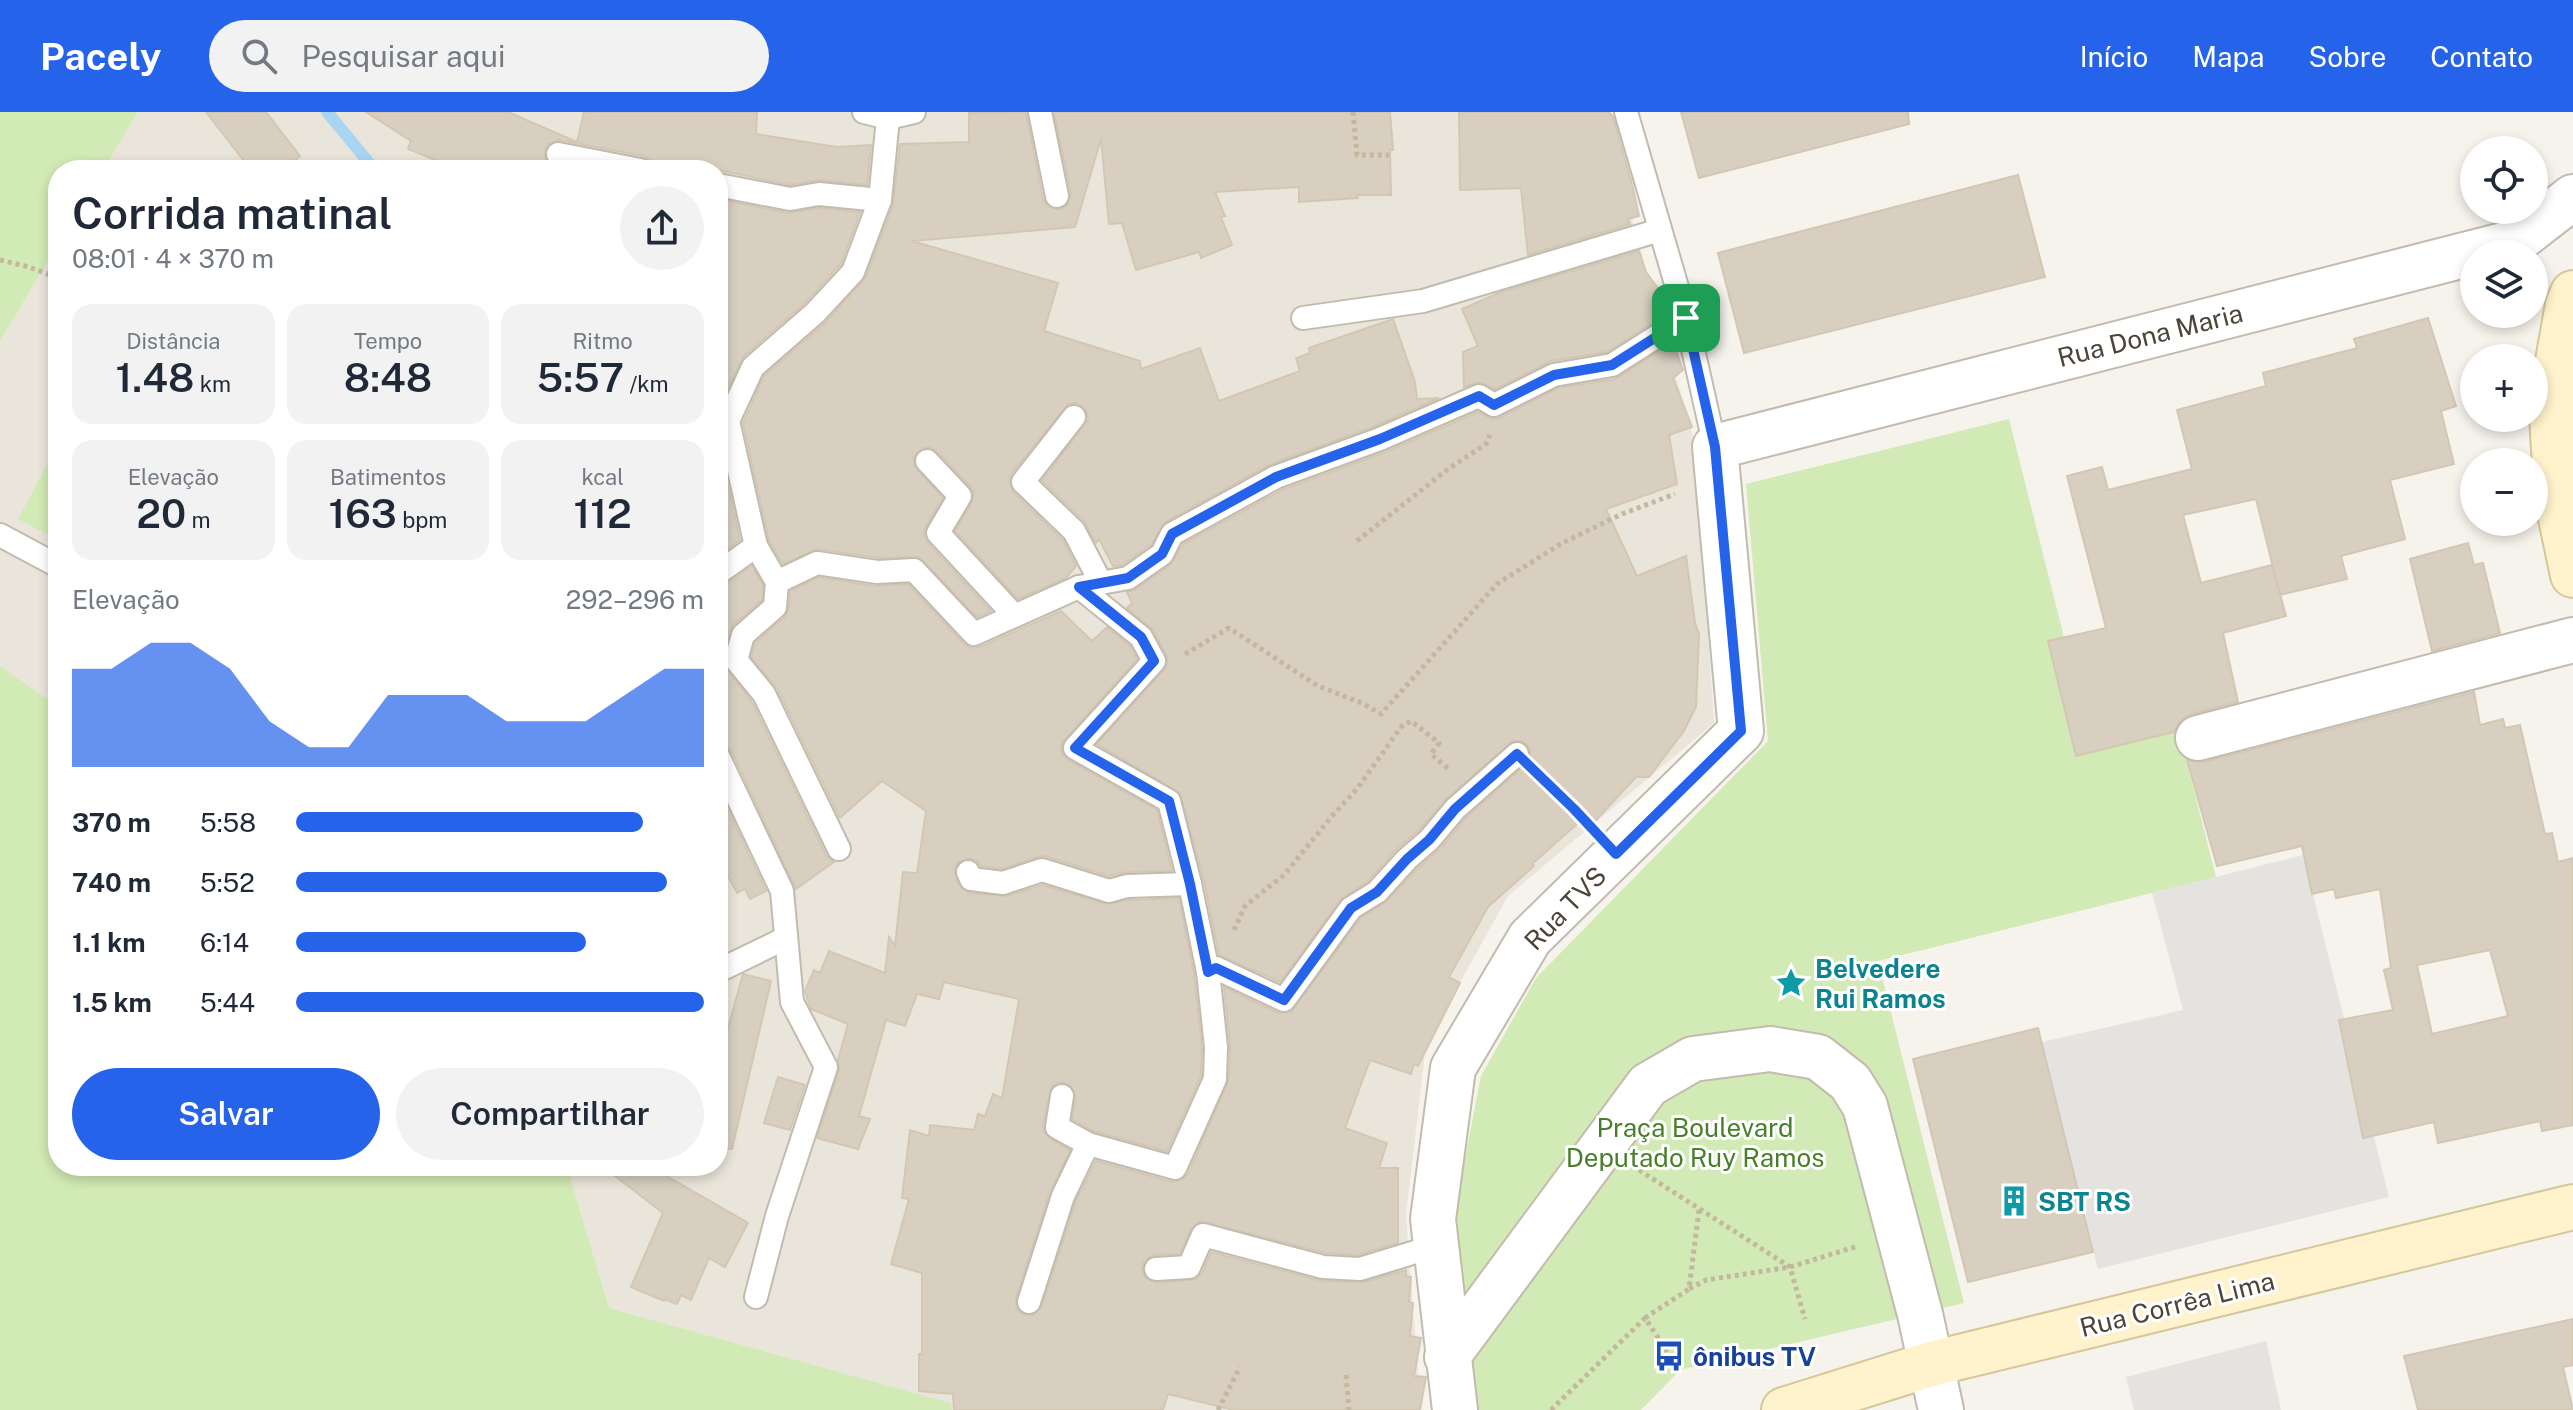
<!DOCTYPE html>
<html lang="pt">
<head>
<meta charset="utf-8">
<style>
	:root { --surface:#fff; --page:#f2f2f3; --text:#1f2937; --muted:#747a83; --accent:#2563eb }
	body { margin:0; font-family:"Public Sans",sans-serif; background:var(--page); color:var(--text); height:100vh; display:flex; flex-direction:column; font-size:30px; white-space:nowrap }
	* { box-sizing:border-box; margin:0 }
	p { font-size:26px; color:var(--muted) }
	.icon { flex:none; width:44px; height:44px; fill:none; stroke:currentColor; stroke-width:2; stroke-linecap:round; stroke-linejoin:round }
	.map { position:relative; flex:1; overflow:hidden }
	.sheet { position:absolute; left:48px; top:48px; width:680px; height:1016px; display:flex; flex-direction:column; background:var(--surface); border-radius:32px; box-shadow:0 4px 12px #0003 }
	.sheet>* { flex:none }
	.buttons { position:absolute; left:2460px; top:24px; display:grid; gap:16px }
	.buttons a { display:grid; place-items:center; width:88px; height:88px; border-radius:50%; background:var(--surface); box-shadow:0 4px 12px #0003; font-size:40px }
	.pin { position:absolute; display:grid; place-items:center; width:68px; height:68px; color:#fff; margin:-34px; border-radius:16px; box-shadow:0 4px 12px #0006 }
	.round { display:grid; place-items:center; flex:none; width:84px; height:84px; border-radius:42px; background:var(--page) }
	.overview { display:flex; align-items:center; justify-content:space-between; height:136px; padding:0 24px }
	h1 { font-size:44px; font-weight:600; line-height:60px }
	.stats { display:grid; grid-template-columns:repeat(3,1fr); gap:12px; height:136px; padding:8px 24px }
	.stats div { display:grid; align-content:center; border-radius:20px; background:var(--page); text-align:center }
	.stats b { font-size:40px; font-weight:600 }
	.stats small { font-size:22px; font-weight:400 }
	.stats p { font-size:22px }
	.chart { height:224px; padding:16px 24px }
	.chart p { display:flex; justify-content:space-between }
	.chart svg { width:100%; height:144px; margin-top:8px; fill:var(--accent); opacity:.7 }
	.button { display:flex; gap:16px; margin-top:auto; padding:16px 24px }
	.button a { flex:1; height:92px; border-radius:48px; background:var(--accent); color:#fff; font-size:32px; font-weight:600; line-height:92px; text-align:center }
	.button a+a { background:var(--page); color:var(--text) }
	ul { padding:0 24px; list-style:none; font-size:26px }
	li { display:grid; grid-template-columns:128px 96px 1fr; align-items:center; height:60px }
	li i { height:20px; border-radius:10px; background:var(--accent) }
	header { display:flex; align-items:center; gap:48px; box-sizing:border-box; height:112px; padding:0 40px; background:var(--accent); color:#fff }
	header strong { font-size:38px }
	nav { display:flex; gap:44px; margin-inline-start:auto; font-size:28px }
	.search { width:560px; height:72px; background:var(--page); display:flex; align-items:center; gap:20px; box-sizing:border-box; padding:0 28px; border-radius:44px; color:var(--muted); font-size:30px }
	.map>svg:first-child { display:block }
	.residential { fill:#eae5da }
	.green { fill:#d2eab5 }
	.parking { fill:#e5e3e0 }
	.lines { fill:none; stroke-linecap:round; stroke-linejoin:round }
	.stream { stroke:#a9d4f2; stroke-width:12 }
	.building { fill:#d8cfc1; stroke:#d3c7b4; stroke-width:2; fill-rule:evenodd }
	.lane-casing { stroke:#c2bbae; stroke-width:26 }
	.street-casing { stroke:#c2bbae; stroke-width:48 }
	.secondary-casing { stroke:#d6c79b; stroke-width:48 }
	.path { stroke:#c4b79f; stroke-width:5; stroke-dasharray:4 4; stroke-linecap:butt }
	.lane { stroke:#fff; stroke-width:22 }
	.street { stroke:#fff; stroke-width:44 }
	.secondary { stroke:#fff3cd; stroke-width:44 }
	.route-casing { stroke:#fff; stroke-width:16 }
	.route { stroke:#2563eb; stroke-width:10 }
	.labels { text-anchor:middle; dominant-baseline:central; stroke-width:6; stroke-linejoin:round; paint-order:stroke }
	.street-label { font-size:26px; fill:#4b4439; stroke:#fff }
	.culture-label { font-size:26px; font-weight:bold; fill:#0d838f; stroke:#fff; text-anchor:start }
	.park-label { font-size:26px; fill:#4a7f2a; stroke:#fff }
	.transit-label { font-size:26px; font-weight:bold; fill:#164399; stroke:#fff; text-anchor:start }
</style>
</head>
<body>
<header>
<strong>Pacely</strong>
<div class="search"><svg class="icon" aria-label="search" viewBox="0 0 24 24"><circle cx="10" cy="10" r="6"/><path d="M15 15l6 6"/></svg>Pesquisar aqui</div>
<nav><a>Início</a><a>Mapa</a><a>Sobre</a><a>Contato</a></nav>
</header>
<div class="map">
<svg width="2573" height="1298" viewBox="0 0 2573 1298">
	<rect width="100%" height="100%" fill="#f6f3ec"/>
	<g class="residential">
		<polygon points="138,0 1602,0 1695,332 1714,611 1508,784 1426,932 1406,1103 1421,1298 952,1298 951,1291 609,1196 567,1054 718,1054 718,58 103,58"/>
		<polygon points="58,132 58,594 0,554 0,229"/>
	</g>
	<g class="green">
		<polygon points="0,0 138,0 103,58 58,58 58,132 0,229"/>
		<polygon points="2009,307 2081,593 2167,572 2216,765 1878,849 1964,1191 1680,1258 1641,1298 1477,1298 1455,1098 1481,964 1536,866 1768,629 1746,372"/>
		<polygon points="58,332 58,428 18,407"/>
		<polygon points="0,554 58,594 58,1054 567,1054 609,1196 951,1291 952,1298 0,1298"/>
	</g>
	<g class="parking">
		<polygon points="2303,743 2389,1085 2098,1157 2042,930 2183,898 2152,781"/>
		<polygon points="2266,1229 2281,1298 2134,1298 2126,1265"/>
	</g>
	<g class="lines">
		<polyline class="stream" points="327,0 375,58"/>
	</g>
	<g class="building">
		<polygon points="206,0 266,0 300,44 282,58 251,58"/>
		<polygon points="366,0 508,0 577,30 584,0 757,0 756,22 837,35 871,33 867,73 820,68 790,73 718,58 654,58 650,48 643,44 560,28 548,32 544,39 545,46 549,53 567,58 460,58 408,37 411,29"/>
		<polygon points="1026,0 1043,87 1047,94 1059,98 1067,94 1071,82 1054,0 1390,0 1393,38 1390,38 1391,83 1357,83 1358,86 1299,90 1299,75 1215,80 1225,104 1221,105 1232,133 1201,146 1199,140 1136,158 1122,111 1109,112 1101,27 1075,115 912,129 1058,171 1044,219 1140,249 1141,257 1200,236 1219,289 1300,259 1296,246 1310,241 1309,236 1393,207 1415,270 1417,287 1439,286 1375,314 1269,353 1165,410 1151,433 1122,453 1113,454 1099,427 1096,431 1084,409 1042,369 1088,308 1087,301 1082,294 1075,291 1068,292 1012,361 1009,368 1013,380 1063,428 1076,454 1066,466 1018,487 955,419 972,390 974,382 971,375 937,339 930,335 923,336 914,344 914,353 943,386 926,414 924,423 928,431 991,499 977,505 919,445 878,446 818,437 783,452 769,429 743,311 764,264 825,211 866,165 893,93 900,32 969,30 969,1"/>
		<polygon points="1459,0 1609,0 1613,5 1632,72 1639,104 1628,107 1630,112 1528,143 1521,76 1460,78"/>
		<polygon points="1681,0 1908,0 1909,12 1699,66"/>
		<polygon points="2018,63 2045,165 1744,241 1718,141"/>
		<polygon points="718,87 788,101 820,96 860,100 841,152 805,191 743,245 718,297"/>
		<polygon points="1639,139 1646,160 1666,187 1670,200 1607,240 1551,249 1495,277 1479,270 1464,275 1463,240 1478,234 1462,197 1501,180"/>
		<polygon points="2428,206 2456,294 2441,299 2454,352 2390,368 2405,427 2341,444 2347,467 2280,483 2256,387 2183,403 2201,471 2272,453 2286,504 2223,521 2238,590 2191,602 2180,609 2174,620 2076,644 2048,529 2106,516 2067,364 2102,355 2108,378 2192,357 2177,298 2266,274 2263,261 2357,236 2354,227"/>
		<polygon points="1673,231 1683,258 1673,266 1692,315 1669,323 1677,372 1606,397 1637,464 1686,444 1695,511 1699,522 1696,595 1684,619 1649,665 1636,665 1596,708 1591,703 1588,707 1585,705 1532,752 1534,754 1488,795 1449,865 1460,871 1418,954 1414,952 1411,962 1370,948 1345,1016 1387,1031 1379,1056 1398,1056 1398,1131 1358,1143 1325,1141 1201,1109 1191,1117 1180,1142 1154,1143 1148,1146 1143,1151 1142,1159 1145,1165 1157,1171 1196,1167 1202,1161 1211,1140 1322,1169 1364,1170 1406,1158 1406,1164 1411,1165 1409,1190 1413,1191 1410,1224 1421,1226 1414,1264 1426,1265 1420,1298 1234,1298 1168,1282 1163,1298 954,1298 953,1282 919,1279 919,1242 922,1242 922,1161 891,1152 909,1087 902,1086 910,1018 929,1024 930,1013 974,1018 978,1002 985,1004 993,982 1002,986 1019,887 944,870 939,887 917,882 905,914 886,908 859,1004 870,1007 858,1037 817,1026 839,959 838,948 848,912 811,897 805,879 814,858 820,861 829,839 885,861 889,825 895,834 903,760 917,761 926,699 882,669 840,706 777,576 751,545 755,531 785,505 789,496 790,479 819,465 875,474 908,472 964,532 972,536 980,535 1061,499 1092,529 1107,515 1130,534 1137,547 1065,627 1061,633 1062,641 1068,648 1157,698 1172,759 1127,760 1109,764 1045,744 1038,745 1002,757 981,754 976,748 969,746 957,751 954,758 959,773 969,781 1007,784 1042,773 1106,792 1129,788 1179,786 1194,862 1202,936 1201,964 1167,1039 1093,1019 1072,1007 1076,985 1071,974 1063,970 1056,971 1051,976 1043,1013 1044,1020 1050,1027 1070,1038 1050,1080 1016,1186 1016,1194 1019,1200 1026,1203 1033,1203 1042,1194 1076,1089 1096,1049 1172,1070 1183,1067 1188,1062 1229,968 1230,934 1224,875 1278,901 1291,900 1361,806 1387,789 1417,757 1440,737 1465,707 1526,652 1530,646 1530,638 1527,632 1521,629 1513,629 1446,687 1419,718 1397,737 1368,769 1340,788 1280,870 1219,843 1204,769 1180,681 1097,632 1164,558 1168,552 1166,542 1153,518 1127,496 1132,491 1127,480 1136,477 1170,453 1183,432 1282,378 1386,340 1478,300 1493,307 1500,306 1558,276 1615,267"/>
		<polygon points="718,328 740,428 718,444"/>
		<polygon points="2468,431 2474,453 2483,451 2500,521 2432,539 2410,447"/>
		<polygon points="752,454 763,473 762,488 733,513 730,519 722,550 752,590 826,743 834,750 796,777 731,638 725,632 718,630 718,475 726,472"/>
		<path d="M2474 580 2480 613 2503 607 2505 616 2520 613 2545 722 2552 721 2558 750 2573 746V1013L2542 1019 2540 1009 2438 1031 2434 1010 2363 1026 2339 908 2393 898 2384 858 2391 856 2380 777 2336 786 2334 777 2312 782 2302 734 2217 754 2187 648 2204 650ZM2490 838 2508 904 2432 922 2417 853Z"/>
		<polygon points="718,677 766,779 750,787 745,777 737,781 718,745"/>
		<polygon points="743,862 771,869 732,1037 718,1036 718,952"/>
		<polygon points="2038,916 2093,1140 1968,1170 1913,947"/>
		<polygon points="778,965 805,973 790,1018 764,1011"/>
		<polygon points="602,1054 649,1054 748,1111 725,1155 709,1146 691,1188 681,1183 677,1192 665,1187 664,1189 631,1175 663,1101"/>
		<polygon points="2573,1207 2573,1253 2563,1255 2573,1298 2418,1298 2404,1244"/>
	</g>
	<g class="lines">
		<g class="lane-casing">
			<g id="lane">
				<polyline points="864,0 888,6 914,0"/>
				<polyline points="1040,0 1057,84"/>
				<polyline points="1626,0 1686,206 1715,335"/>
				<polyline points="558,42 640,58"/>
				<polyline points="718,73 790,87 819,82 880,88"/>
				<polyline points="1303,206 1423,189 1660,118"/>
				<polyline points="1074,305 1023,370 1074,419 1101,471"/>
				<polyline points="927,349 960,384 938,421 1014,503"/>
				<polyline points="0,423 58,454"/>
				<polyline points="756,434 777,470 775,495 743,523 736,548 764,582 839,737"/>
				<polyline points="718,461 756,434 728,309 753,255 815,201 853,160 880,88 888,6"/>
				<polyline points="777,470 817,451 877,460 914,458 974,522 1079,475 1128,466 1162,442 1172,422 1276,365 1380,327 1479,284 1494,293 1554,263 1612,253 1686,206"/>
				<polyline points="718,644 782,779 792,890 826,955 777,1104 756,1185"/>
				<polyline points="968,760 971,767 1003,771 1042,758 1109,779 1127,774 1190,772"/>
				<polyline points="718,859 786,826"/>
				<polyline points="1208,860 1216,856 1284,888 1351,796 1377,780 1407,747 1429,728 1455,697 1517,642"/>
				<polyline points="1062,984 1057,1015 1088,1032 1175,1056 1215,967 1216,935 1208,860 1190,772 1169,689 1075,636 1154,549 1141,525 1079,475"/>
				<polyline points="1156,1157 1189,1155 1203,1123 1323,1155 1360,1157 1435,1134"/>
				<polyline points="1029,1190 1063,1084 1088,1032"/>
			</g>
		</g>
		<g class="street-casing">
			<g id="street">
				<polyline points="2198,626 2573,528"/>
				<polyline points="1447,1245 1648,973 1693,947 1770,937 1818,945 1850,970 1865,994 1920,1202 1941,1298"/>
				<polyline points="1455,1298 1433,1107 1453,956 1530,826 1741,619 1715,335 2515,130 2573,85"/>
			</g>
		</g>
		<g class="secondary-casing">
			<g id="secondary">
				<polyline points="2573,181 2568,193 2551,288 2557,387 2573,463"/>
				<polyline points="1784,1298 1931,1252 2573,1095"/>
			</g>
		</g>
		<g class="path">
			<polyline points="1353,0 1357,43 1389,43"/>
			<polyline points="0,148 29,155 58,166"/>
			<polyline points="1357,429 1448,357 1486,332 1490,323"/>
			<polyline points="1185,542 1229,516 1318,574 1362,591 1381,602 1497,472 1562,431 1622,402 1675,382"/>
			<polyline points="1540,665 1587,711"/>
			<polyline points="1234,818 1245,794 1284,763 1333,703 1357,677 1401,615 1411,609 1439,631 1431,642 1451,659"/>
			<polyline points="1639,1058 1790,1155 1805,1207"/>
			<polyline points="1699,1098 1689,1177 1706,1168 1790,1155 1858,1134"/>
			<polyline points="1645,1206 1689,1177"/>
			<polyline points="1346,1263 1349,1298"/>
			<polyline points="1218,1298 1240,1255"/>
			<polyline points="1551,1298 1645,1206 1680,1259"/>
		</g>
		<use href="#lane" class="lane"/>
		<use href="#street" class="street"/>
		<use href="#secondary" class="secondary"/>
	</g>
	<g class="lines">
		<g class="route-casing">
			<polygon id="route" points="1686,206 1715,335 1741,619 1616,742 1574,697 1517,642 1455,697 1429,728 1407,747 1377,780 1351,796 1284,888 1216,856 1208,860 1190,772 1169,689 1075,636 1154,549 1141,525 1079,475 1128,466 1162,442 1172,422 1276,365 1380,327 1479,284 1494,293 1554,263 1612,253"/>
		</g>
		<use href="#route" class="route"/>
	</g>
	<defs>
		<g id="sight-bare" transform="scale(2.4)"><path d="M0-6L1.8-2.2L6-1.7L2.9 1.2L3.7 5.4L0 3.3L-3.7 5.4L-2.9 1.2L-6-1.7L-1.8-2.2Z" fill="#0f9aa8" stroke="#fff" stroke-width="2.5" paint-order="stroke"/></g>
		<g id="building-bare" transform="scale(2.4)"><path d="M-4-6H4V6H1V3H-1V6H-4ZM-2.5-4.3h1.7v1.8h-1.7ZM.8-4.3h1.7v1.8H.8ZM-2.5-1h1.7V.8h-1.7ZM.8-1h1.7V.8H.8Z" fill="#0f9aa8" stroke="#fff" stroke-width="2.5" paint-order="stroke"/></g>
		<g id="bus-bare" transform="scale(2.4)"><path d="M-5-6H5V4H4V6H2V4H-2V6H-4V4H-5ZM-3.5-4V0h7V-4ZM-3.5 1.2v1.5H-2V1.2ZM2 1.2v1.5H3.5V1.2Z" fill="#1a4fb4" stroke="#fff" stroke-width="2.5" paint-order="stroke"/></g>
	</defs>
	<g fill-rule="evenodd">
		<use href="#sight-bare" x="1791" y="871"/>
		<use href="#building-bare" x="2014" y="1089"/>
		<use href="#bus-bare" x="1669" y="1244"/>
	</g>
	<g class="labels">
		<g class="street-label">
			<text transform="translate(2150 223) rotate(-14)">Rua Dona Maria</text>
			<text transform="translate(1565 796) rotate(-46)">Rua TVS</text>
			<text transform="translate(2177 1192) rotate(-14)">Rua Corrêa Lima</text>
		</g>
		<g class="culture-label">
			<text x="1815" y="856">Belvedere<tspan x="1815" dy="30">Rui Ramos</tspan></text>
			<text x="2038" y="1089">SBT RS</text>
		</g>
		<g class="park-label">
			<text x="1695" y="1015">Praça Boulevard<tspan x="1695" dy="30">Deputado Ruy Ramos</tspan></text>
		</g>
		<g class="transit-label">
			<text x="1693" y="1244">ônibus TV</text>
		</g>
	</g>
</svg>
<div class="buttons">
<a><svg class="icon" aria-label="locate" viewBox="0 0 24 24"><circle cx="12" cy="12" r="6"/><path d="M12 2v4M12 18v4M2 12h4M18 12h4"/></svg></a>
<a><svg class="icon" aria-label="layers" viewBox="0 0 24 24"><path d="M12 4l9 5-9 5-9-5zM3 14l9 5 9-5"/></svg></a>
<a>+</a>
<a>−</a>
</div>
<div class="pin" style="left:1686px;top:206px;background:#1e9e55"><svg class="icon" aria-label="arrive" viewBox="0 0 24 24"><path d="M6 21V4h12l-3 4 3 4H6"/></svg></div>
<section class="sheet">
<div class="overview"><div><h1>Corrida matinal</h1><p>08:01 · 4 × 370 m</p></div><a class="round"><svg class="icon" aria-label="share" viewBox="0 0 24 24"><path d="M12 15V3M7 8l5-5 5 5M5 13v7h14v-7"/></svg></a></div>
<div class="stats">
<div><p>Distância</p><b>1.48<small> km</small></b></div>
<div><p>Tempo</p><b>8:48</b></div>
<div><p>Ritmo</p><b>5:57<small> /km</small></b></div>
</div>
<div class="stats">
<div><p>Elevação</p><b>20<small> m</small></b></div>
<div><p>Batimentos</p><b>163<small> bpm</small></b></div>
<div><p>kcal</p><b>112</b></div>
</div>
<div class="chart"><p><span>Elevação</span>292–296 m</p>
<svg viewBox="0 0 160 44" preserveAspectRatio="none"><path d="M0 44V14L10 14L20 6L30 6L40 14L50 30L60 38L70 38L80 22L90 22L100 22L110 30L120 30L130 30L140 22L150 14L160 14V44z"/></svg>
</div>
<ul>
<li><b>370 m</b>5:58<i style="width:85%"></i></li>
<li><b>740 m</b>5:52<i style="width:91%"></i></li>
<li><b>1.1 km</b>6:14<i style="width:71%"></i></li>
<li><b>1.5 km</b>5:44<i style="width:100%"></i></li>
</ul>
<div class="button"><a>Salvar</a><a>Compartilhar</a></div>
</section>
</div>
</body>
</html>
